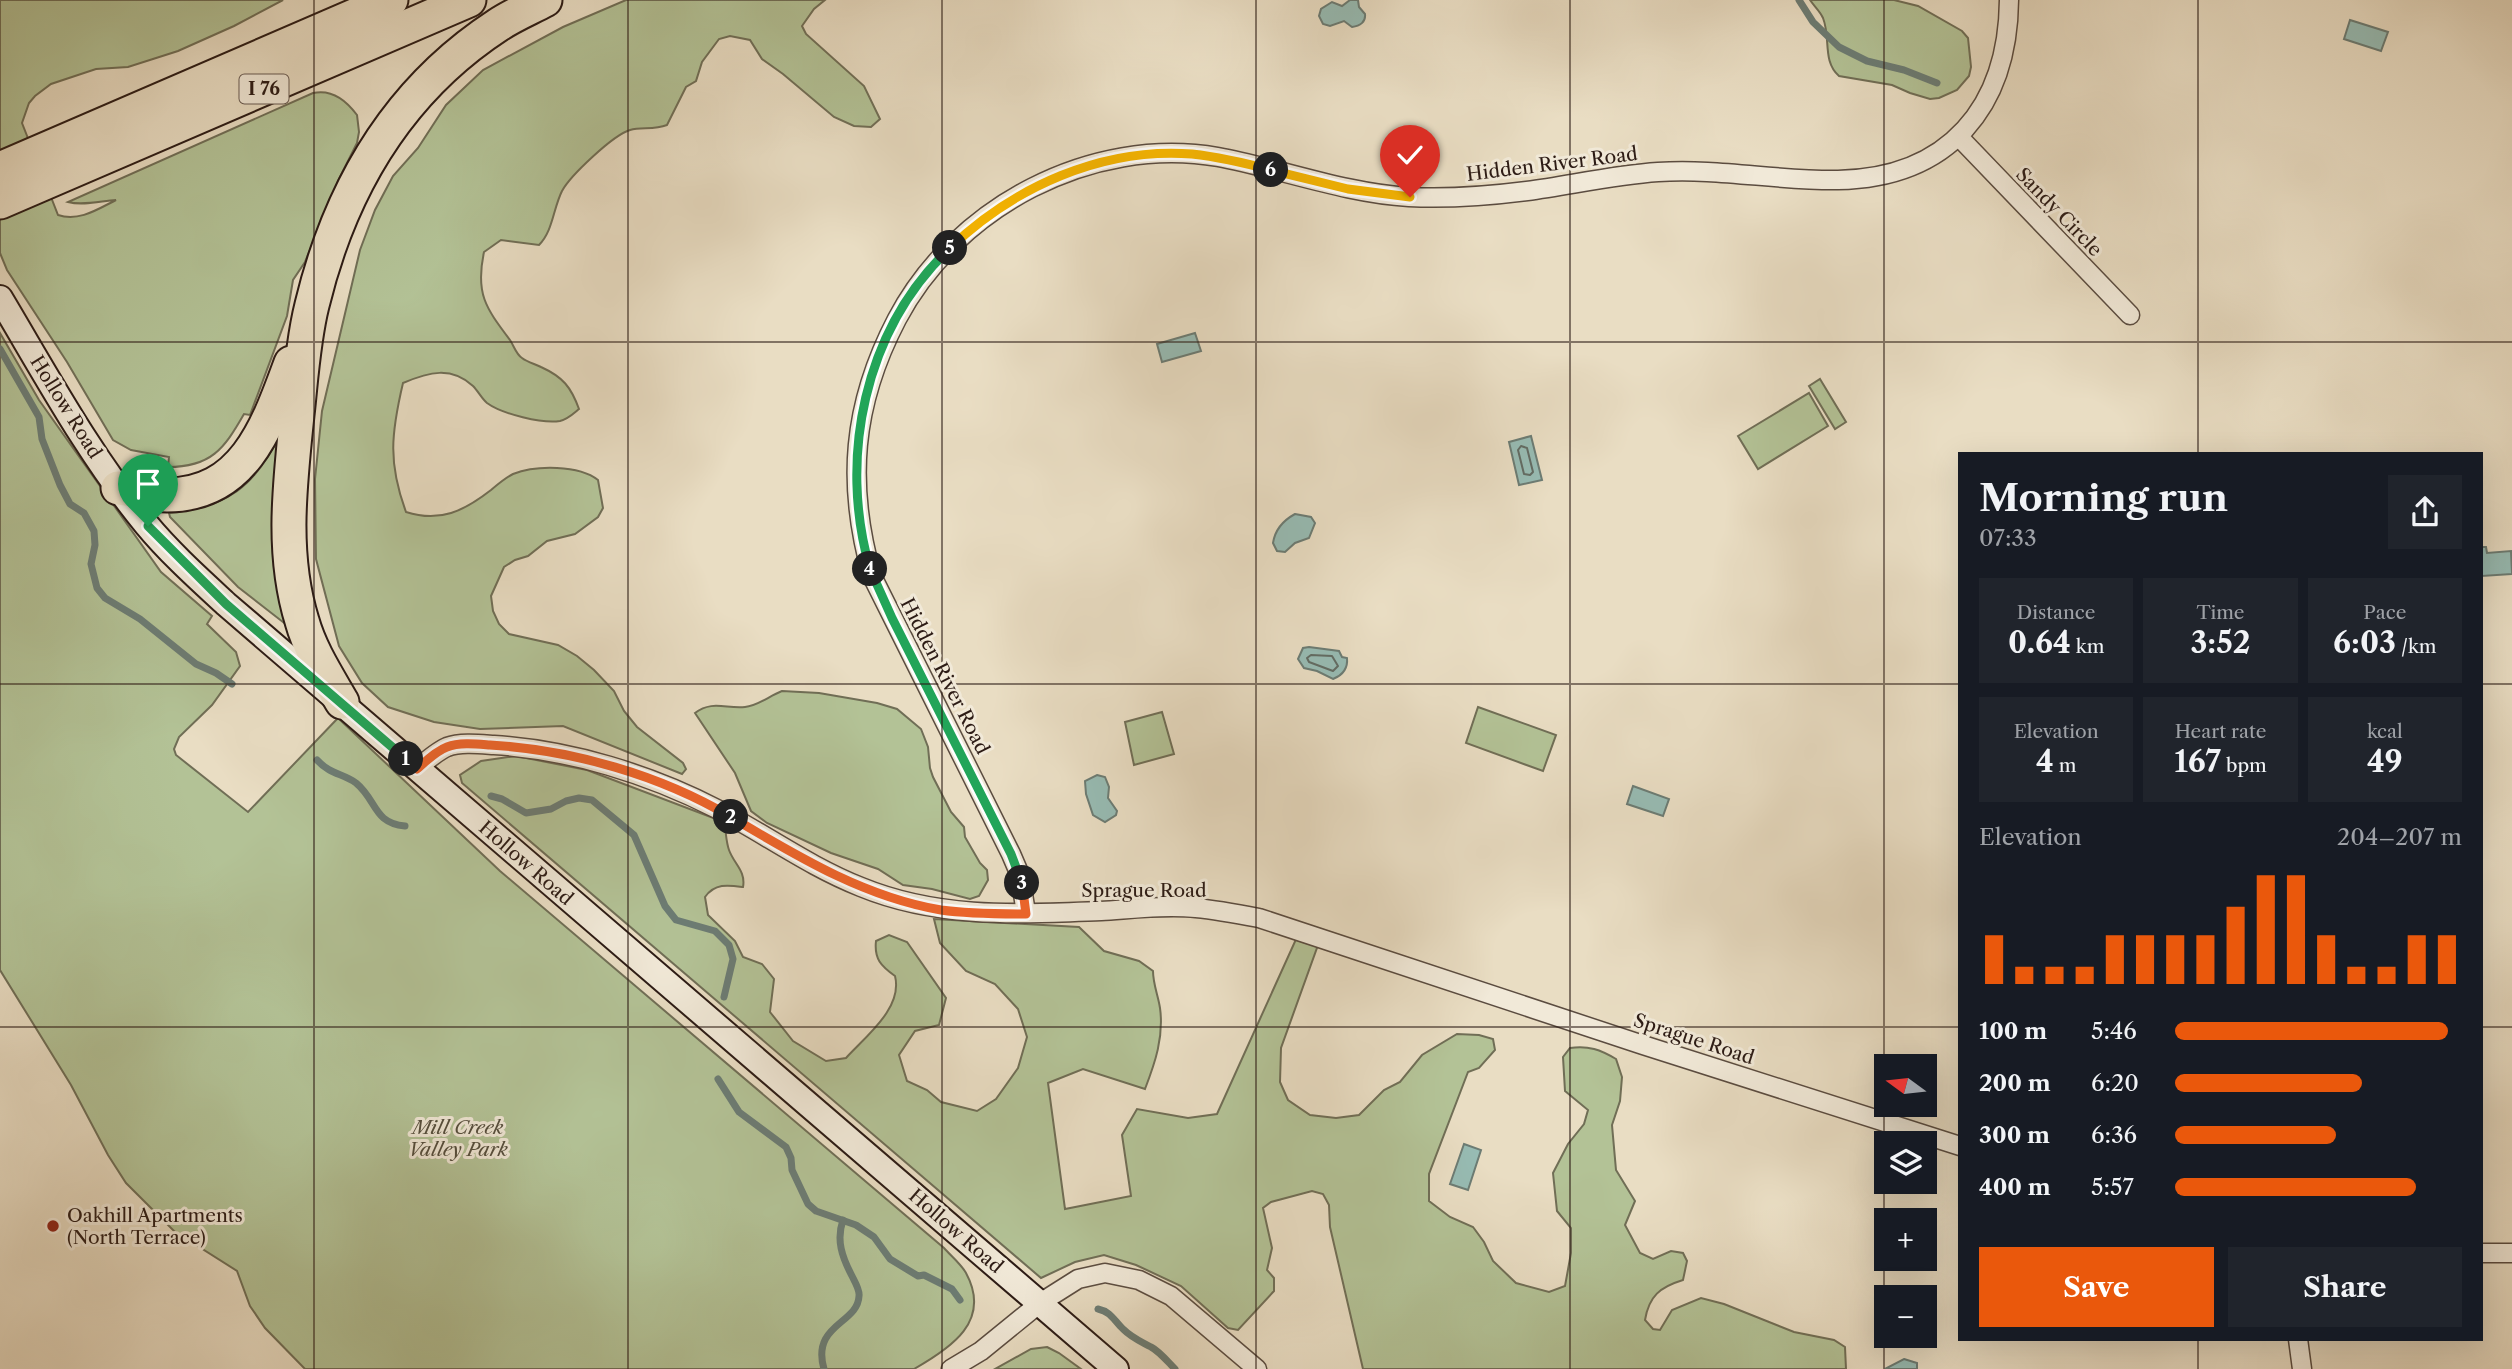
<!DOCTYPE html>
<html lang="en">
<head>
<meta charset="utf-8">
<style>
	:root { --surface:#171b24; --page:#20242c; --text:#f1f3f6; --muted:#9ea1a6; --accent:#ea580c }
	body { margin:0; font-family:"Libre Caslon Text",serif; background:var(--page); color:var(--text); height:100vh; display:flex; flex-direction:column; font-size:26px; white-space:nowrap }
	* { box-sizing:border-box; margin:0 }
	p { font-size:23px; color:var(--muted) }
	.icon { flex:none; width:38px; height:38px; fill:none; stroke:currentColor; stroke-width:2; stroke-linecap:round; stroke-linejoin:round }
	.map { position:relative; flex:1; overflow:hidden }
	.sheet { position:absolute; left:1958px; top:452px; width:525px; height:889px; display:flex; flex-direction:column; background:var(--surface); border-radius:0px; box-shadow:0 7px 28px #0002 }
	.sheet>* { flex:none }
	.needle { width:46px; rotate:285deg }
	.controls { position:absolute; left:1874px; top:1054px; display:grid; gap:14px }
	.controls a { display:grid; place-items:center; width:63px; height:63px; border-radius:0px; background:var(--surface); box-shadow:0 7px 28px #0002; font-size:35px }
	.pin { position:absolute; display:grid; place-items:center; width:60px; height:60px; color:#fff; margin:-72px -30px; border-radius:50% 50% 50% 0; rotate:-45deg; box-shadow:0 0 7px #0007 }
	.pin .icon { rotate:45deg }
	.km { position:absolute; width:35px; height:35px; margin:-18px; border-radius:50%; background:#222; color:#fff; font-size:19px; line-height:35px; text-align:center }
	.round { display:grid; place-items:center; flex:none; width:74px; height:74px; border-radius:0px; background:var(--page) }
	.overview { display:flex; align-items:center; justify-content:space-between; height:119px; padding:0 21px }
	h1 { font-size:38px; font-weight:800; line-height:52px }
	.metrics { display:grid; grid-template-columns:repeat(3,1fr); gap:10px; height:119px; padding:7px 21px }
	.metrics div { display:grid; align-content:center; border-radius:0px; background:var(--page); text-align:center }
	.metrics b { font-size:30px; font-weight:800 }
	.metrics small { font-size:19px; font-weight:400 }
	.metrics p { font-size:19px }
	.chart { height:196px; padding:14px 21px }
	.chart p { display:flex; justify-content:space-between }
	.chart svg { width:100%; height:126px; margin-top:7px; stroke:var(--accent); stroke-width:6 }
	.primary-button { display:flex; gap:14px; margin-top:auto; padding:14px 21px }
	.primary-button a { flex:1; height:80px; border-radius:0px; background:var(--accent); color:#fff; font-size:28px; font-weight:800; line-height:80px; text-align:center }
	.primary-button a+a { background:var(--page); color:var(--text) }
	ul { padding:0 21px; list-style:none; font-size:23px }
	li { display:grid; grid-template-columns:112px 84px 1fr; align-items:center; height:52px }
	li i { height:18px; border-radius:9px; background:var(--accent) }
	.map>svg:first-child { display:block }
	.green { fill:#b3c296; stroke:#706e56; stroke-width:2 }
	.water { fill:#97bcb4; stroke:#6c7c74; stroke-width:2 }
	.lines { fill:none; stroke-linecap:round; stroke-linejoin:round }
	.shore { stroke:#626c64; stroke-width:2 }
	.stream { stroke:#6c7c74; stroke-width:7 }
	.minor-casing { stroke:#5b4c40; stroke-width:21 }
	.secondary-casing { stroke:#2c1b15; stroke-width:28 }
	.motorway-casing { stroke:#2c1b15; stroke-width:37 }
	.minor { stroke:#f1e9d8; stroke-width:18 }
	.secondary { stroke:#f1e9d8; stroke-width:24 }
	.motorway { stroke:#e9ddc3; stroke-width:33 }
	.split-1-casing { stroke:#fff; stroke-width:14 }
	.split-2-casing { stroke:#fff; stroke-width:14 }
	.split-3-casing { stroke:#fff; stroke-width:14 }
	.split-4-casing { stroke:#fff; stroke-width:14 }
	.split-5-casing { stroke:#fff; stroke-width:14 }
	.split-6-casing { stroke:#fff; stroke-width:14 }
	.split-7-casing { stroke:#fff; stroke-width:14 }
	.split-1 { stroke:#22a559; stroke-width:9 }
	.split-2 { stroke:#f0652b; stroke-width:9 }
	.split-3 { stroke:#f0652b; stroke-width:9 }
	.split-4 { stroke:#22a559; stroke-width:9 }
	.split-5 { stroke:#22a559; stroke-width:9 }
	.split-6 { stroke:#f5b400; stroke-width:9 }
	.split-7 { stroke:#f5b400; stroke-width:9 }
	.grid { fill:none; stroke:#2c1b15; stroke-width:2; stroke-opacity:0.55 }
	.poi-dot { fill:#8f2418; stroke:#f1e9d8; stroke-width:2.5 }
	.labels { text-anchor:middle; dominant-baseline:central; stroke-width:6; stroke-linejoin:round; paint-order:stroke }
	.shield { fill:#f1e9d8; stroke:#675950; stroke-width:2 }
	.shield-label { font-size:18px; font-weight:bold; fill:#2c1b15 }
	.street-label { font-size:19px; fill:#2c1b15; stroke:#f1e9d8 }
	.park-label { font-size:19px; font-style:italic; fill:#544d3c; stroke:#f1e9d8 }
	.poi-label { font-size:19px; fill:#2c1b15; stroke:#f1e9d8; text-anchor:start }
</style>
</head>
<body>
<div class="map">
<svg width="2512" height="1369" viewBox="0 0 2512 1369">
	<rect width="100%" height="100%" fill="#e9ddc3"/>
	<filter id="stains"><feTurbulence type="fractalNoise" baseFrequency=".00286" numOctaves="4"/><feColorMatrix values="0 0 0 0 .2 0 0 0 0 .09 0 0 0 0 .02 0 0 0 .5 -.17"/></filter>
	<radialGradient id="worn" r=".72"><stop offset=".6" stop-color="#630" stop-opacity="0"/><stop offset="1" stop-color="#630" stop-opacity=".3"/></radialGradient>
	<g class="green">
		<path d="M0 0H283L234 26 178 51 128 67 96 69 51 84 35 96 29 103 22 123 58 215C79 222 98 209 116 200 101 201 83 206 68 202L313 93C331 89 346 100 357 115L359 132 357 143 339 179 305 262 293 280 287 316 250 415 244 414C224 449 211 467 168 467L169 457 131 450 113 440 67 362 7 270 0 253Z"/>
		<path d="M626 0H825L814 9 802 26 806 34 864 86 880 119 871 127 854 126 834 117 783 74 762 59 750 40 730 36 719 39 702 62 696 81 686 87 667 125C654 130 642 127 630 130 613 135 570 176 562 191 553 209 553 231 539 245L501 240 484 252C475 294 486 308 510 340 514 346 516 354 522 358 527 362 535 364 541 367 563 377 571 387 579 409 573 414 568 419 560 421 543 424 502 414 487 403 482 399 478 391 473 386 451 366 429 372 403 383 391 434 388 463 406 512 440 523 464 511 491 490 498 484 505 478 513 474 536 465 579 465 598 480L603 508 598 517 575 534 547 541 528 556 515 560 504 567 491 596 493 611 499 624 509 634 558 645 577 656 594 670 614 691 624 711 637 727 683 763 686 769 682 774 563 726 480 729 434 722 388 707 362 683 339 646 316 559 315 479 322 411 360 250 375 210 393 176 418 148 446 105 483 70 563 27Z"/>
		<path d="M1810 0H1894L1918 6 1962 31 1968 38 1971 67 1969 76 1957 90 1939 98 1930 99 1910 93 1892 85 1839 76C1822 61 1831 38 1823 18 1820 11 1814 6 1810 0Z"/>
		<path d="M0 333 39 400 161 572 212 616 207 624 236 652 240 666 212 705 179 737 174 749 176 755 248 812 338 718 500 871 944 1248C951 1256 961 1264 966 1273 992 1321 951 1348 914 1369H305L265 1328 250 1306 237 1271 174 1231 126 1183 108 1155 71 1085 0 970Z"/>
		<polygon points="1820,379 1846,422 1835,429 1809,386"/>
		<polygon points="1809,393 1828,426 1758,469 1738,436"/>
		<path d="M280 435 288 626 238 587 170 517 169 513C228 507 254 487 280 435Z"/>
		<path d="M782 691 819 693 877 703 897 709 921 729 928 747 930 768 933 777 951 812 964 827 965 837 980 863 987 870 988 880 979 896 970 899 932 889 903 885 878 869 831 853 767 823 751 811 735 773 695 713C712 700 726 709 745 707 758 706 769 696 782 691Z"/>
		<polygon points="1478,707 1556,735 1543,771 1466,743"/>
		<polygon points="1162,712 1174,754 1134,765 1125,722"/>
		<path d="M516 756 587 770 724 822C726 831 726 842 729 850 734 864 746 871 743 887 728 885 715 883 705 897L708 915 735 941 743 957 762 964 774 979 770 1012 793 1041 826 1061 846 1058C866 1036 903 1008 895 976 881 966 874 959 876 941L889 935 907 942 946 998 939 1025 915 1031 899 1055 907 1081 927 1090 941 1102 977 1111 996 1099 1018 1068 1027 1037 1018 1009 995 984 966 971 940 943 934 919 1079 927 1104 951 1139 961 1153 971C1153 984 1158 995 1160 1008 1164 1037 1155 1063 1145 1089L1083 1069 1048 1083 1065 1209 1131 1196 1122 1135 1137 1109 1188 1118 1217 1114 1297 937 1318 945 1281 1048 1280 1082 1288 1100 1310 1115 1336 1118 1359 1115 1384 1090 1400 1082 1422 1055 1457 1034 1479 1035 1493 1039 1495 1050 1479 1068 1468 1072 1429 1174V1201L1450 1217 1473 1227 1484 1242 1493 1261 1516 1283 1549 1292 1565 1286 1571 1253V1228L1557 1211 1553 1173 1568 1144 1584 1124 1588 1110 1565 1091 1563 1057 1570 1048C1588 1045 1601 1050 1616 1059L1622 1077 1620 1101 1612 1125 1616 1170 1635 1201 1625 1225 1640 1253 1653 1259 1671 1251 1683 1253 1687 1261 1683 1280C1660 1287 1649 1296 1645 1320L1653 1329 1660 1330 1672 1310 1701 1298 1724 1304 1794 1332 1834 1340 1845 1347 1846 1369H1363L1330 1227 1329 1205 1323 1194 1312 1191 1271 1202 1263 1208 1272 1248 1267 1270 1274 1278V1291L1238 1330 1228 1328 1181 1286 1136 1265 1104 1255 1075 1262 1041 1278 462 783 460 775 481 761Z"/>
		<polygon points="1047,1347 1059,1353 1081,1369 995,1369 1031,1349"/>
	</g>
	<g class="water">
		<path d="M1350 0H1358L1359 7 1365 14C1366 22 1360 26 1352 27L1344 21 1330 26 1323 24 1319 16 1321 9 1332 2 1342 6Z"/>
		<polygon points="2350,20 2388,32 2381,51 2344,39"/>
		<polygon points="1195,333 1201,351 1162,362 1157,344"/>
		<polygon points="1531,436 1542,480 1519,485 1509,442"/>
		<path d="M1295 514 1311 517 1315 523 1309 538 1295 543 1285 552 1277 551 1273 543C1275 530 1284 520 1295 514Z"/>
		<polygon points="2482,547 2486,547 2487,553 2511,551 2512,574 2482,576"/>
		<path d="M1309 647 1339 651 1342 657 1347 658C1348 668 1343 675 1333 679L1317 671 1304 668 1298 659 1303 648Z"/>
		<polygon points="1097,775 1105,777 1109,787 1108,798 1117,811 1116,815 1105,822 1093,815 1086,794 1085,781"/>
		<polygon points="1633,786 1669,799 1663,816 1627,804"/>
		<polygon points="1464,1144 1481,1150 1468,1190 1450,1184"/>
		<polygon points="1904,1359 1917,1363 1917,1369 1885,1369"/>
	</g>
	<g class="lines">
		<g class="shore">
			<polygon points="1521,446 1527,448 1533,472 1530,475 1524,474 1518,450"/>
			<polygon points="1311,655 1332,656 1338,666 1333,671 1309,662 1307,658"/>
		</g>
		<g class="stream">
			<polyline points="1799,0 1813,22 1839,47 1867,61 1904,70 1937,83"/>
			<polyline points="0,349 39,417 42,439 60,485 70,504 84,513 94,531 95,545 91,564 97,588 105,598 140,619 196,664 216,673 232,684"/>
			<path d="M317 760C331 775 342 773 356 783 377 800 373 823 405 826"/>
			<polyline points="491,796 502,799 526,813 551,809 566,801 579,798 592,800 634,835 665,906 676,920 715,931 729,945 733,959 724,997"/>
			<polyline points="718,1079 739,1112 786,1147 791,1158 792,1170 808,1204 816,1211 856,1225 874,1237 890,1259 918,1276 924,1275 952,1289 960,1300"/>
			<path d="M1098 1309C1112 1312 1114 1321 1123 1329 1132 1338 1140 1341 1151 1347 1159 1351 1168 1362 1175 1369"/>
			<path d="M824 1369C811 1324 858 1324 859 1296 860 1290 855 1282 852 1276 842 1257 836 1240 843 1220"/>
		</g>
		<g class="minor-casing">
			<g id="minor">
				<polyline points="1959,137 2130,315"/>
				<path d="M417 769C426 761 436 752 447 747 461 742 479 744 494 745 571 750 649 774 717 809 765 834 810 867 861 887 939 919 1019 914 1101 911 1133 909 1164 905 1196 908 1217 910 1238 914 1259 918L1643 1045 1960 1146"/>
				<path d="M1026 913 1020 875 1011 854 872 576C846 484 852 405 897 319 956 207 1091 135 1218 157 1282 169 1344 193 1409 197 1448 199 1488 196 1527 191 1571 185 1614 175 1658 172 1718 168 1778 181 1838 180 1949 178 2008 107 2009 0"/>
				<polyline points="2482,1253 2512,1253"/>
				<polyline points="2298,1339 2302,1369"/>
				<polyline points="951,1369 981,1351 1040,1303 1078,1279 1105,1273 1139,1280 1171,1296 1257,1369"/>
			</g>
		</g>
		<g class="secondary-casing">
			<path id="secondary" d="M0 298C46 375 89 455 146 524 170 553 199 579 226 604L1116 1369"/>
		</g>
		<g class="motorway-casing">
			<g id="motorway">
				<polyline points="0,169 391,0"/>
				<polyline points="0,202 469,0"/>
				<path d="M118 488C134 490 151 495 167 495 245 495 268 425 291 363"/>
				<path d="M342 702C327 676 310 650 302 621 281 553 290 484 297 415 301 379 303 341 312 305 340 189 397 91 498 25 513 15 530 8 545 0"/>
			</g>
		</g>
		<use href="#minor" class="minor"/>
		<use href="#secondary" class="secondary"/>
		<use href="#motorway" class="motorway"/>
	</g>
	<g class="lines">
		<g class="split-1-casing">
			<polyline id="split-1" points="148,526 226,604 406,759"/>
		</g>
		<g class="split-2-casing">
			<path id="split-2" d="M406 759 417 769C426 761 436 751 447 747 460 742 477 744 490 745 573 750 660 775 731 817"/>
		</g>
		<g class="split-3-casing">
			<path id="split-3" d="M731 817C797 856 864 897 941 910 969 914 998 914 1026 914L1022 883"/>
		</g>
		<g class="split-4-casing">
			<polyline id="split-4" points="870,569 892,618 1011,854 1022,883"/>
		</g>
		<g class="split-5-casing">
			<path id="split-5" d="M870 569C838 458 864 330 950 248"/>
		</g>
		<g class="split-6-casing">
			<path id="split-6" d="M950 248C1014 187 1102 147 1192 154 1219 157 1245 163 1271 170"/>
		</g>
		<g class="split-7-casing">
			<polyline id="split-7" points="1271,170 1348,189 1410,197"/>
		</g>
		<use href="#split-1" class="split-1"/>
		<use href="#split-2" class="split-2"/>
		<use href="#split-3" class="split-3"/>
		<use href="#split-4" class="split-4"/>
		<use href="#split-5" class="split-5"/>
		<use href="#split-6" class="split-6"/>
		<use href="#split-7" class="split-7"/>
	</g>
	<path class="grid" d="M314 0V1369M628 0V1369M942 0V1369M1256 0V1369M1570 0V1369M1884 0V1369M2198 0V453M0 342H2512M0 684H1960M2482 684H2512M0 1027H1960M2482 1027H2512M2198 1339V1369"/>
	<circle class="poi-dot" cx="53" cy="1226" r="7"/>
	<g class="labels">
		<rect class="shield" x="239.5" y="74.5" width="49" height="29" rx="5"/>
		<g class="shield-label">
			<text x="264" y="89">I 76</text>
		</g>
		<g class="street-label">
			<text transform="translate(1552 164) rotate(-7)">Hidden River Road</text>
			<text transform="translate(2059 212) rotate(46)">Sandy Circle</text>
			<text transform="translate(66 407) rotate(58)">Hollow Road</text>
			<text transform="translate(945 676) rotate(63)">Hidden River Road</text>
			<text transform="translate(526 863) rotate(41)">Hollow Road</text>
			<text x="1144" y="890">Sprague Road</text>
			<text transform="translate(1694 1039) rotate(18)">Sprague Road</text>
			<text transform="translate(956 1231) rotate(41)">Hollow Road</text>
		</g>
		<g class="park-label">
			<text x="458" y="1127">Mill Creek<tspan x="458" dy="22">Valley Park</tspan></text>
		</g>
		<g class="poi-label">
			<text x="67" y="1215">Oakhill Apartments<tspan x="67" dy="22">(North Terrace)</tspan></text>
		</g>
	</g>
	<rect width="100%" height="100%" filter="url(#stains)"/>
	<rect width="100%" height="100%" fill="url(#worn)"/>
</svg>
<div class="controls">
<a><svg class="needle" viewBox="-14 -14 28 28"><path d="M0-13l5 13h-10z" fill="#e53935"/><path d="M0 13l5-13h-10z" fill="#9ea1a6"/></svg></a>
<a><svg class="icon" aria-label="layers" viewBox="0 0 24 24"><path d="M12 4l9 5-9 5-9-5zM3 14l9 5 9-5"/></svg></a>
<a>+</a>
<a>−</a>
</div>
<div class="pin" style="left:148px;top:526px;background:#1e9e55"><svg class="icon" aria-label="arrive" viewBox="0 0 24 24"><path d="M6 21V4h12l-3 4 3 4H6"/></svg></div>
<div class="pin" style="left:1410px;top:197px;background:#d93025"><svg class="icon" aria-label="check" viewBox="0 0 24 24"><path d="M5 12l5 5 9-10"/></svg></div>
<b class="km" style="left:406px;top:759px">1</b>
<b class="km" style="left:731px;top:817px">2</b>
<b class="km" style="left:1022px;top:883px">3</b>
<b class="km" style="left:870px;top:569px">4</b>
<b class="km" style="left:950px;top:248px">5</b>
<b class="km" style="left:1271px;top:170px">6</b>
<section class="sheet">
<div class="overview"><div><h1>Morning run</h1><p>07:33</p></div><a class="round"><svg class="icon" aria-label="share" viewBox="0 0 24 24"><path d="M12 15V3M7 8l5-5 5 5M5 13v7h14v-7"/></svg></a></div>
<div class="metrics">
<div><p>Distance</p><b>0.64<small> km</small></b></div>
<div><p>Time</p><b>3:52</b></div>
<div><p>Pace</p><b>6:03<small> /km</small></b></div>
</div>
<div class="metrics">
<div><p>Elevation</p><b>4<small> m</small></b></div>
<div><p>Heart rate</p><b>167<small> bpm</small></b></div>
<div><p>kcal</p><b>49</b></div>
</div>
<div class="chart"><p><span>Elevation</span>204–207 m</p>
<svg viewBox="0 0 160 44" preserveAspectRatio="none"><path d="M5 44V27M15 44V38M25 44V38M35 44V38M45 44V27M55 44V27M65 44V27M75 44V27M85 44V17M95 44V6M105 44V6M115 44V27M125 44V38M135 44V38M145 44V27M155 44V27"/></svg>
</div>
<ul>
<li><b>100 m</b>5:46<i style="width:95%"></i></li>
<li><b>200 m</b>6:20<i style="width:65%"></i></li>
<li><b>300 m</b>6:36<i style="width:56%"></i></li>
<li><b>400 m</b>5:57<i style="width:84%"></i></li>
</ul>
<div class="primary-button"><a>Save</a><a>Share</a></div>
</section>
</div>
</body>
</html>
